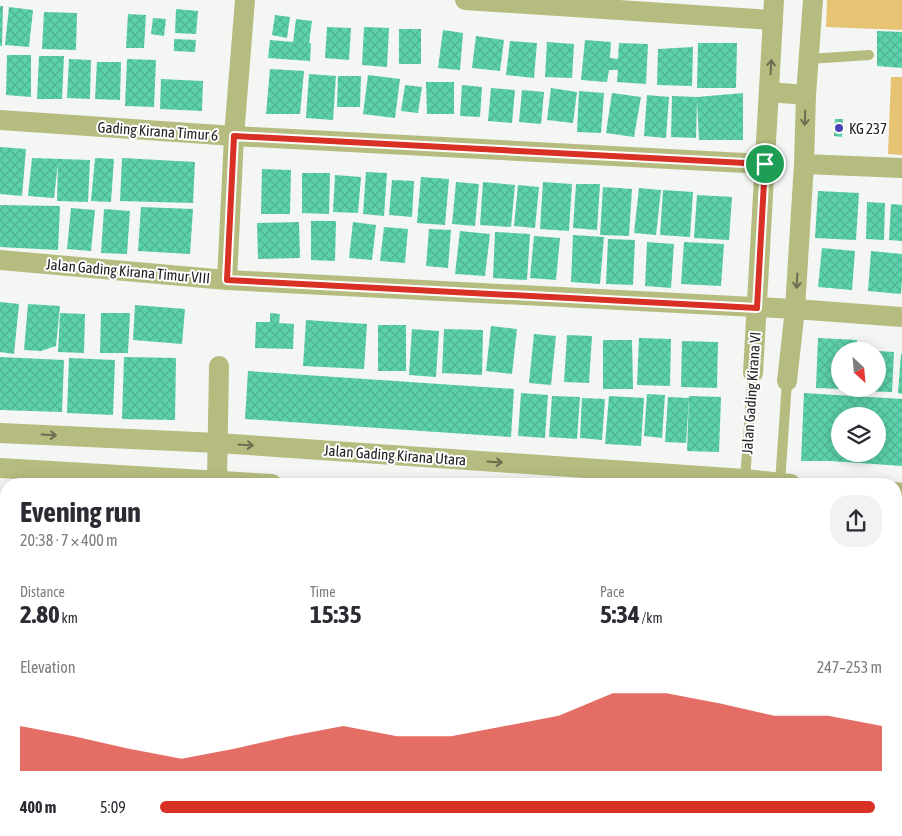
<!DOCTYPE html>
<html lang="en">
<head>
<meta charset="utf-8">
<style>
	:root { --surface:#fff; --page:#f2f2f3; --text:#2b2b33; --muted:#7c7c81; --accent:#d93025 }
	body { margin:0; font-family:"Asap Condensed",sans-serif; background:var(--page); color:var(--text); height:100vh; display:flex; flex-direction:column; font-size:19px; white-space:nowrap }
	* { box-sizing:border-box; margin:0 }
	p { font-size:16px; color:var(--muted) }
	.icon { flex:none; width:28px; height:28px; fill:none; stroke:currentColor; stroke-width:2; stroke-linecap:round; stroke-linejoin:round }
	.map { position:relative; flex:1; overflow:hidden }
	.panel { position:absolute; left:0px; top:478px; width:902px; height:359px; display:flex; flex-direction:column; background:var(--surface); border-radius:20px 20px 0 0; box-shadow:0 2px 12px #0003 }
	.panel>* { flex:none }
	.needle { width:32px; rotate:154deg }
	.fabs { position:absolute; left:831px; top:342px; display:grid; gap:10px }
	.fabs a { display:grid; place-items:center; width:55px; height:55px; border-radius:50%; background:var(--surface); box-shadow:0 2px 12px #0003; font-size:25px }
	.pin { position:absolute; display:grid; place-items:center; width:42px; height:42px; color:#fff; margin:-21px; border:2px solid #fff; border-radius:50%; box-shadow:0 1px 5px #0007 }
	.round { display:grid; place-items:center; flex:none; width:52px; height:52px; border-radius:20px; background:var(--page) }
	.overview { display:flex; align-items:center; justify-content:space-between; height:85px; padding:0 20px }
	h1 { font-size:28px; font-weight:700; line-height:38px }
	.stats { display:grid; grid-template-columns:repeat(3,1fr); gap:8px; height:85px; padding:5px 20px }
	.stats div { display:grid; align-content:center }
	.stats b { font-size:25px; font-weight:700 }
	.stats small { font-size:14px; font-weight:400 }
	.stats p { font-size:14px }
	.chart { height:140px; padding:10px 20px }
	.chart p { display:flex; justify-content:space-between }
	.chart svg { width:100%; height:90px; margin-top:5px; fill:var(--accent); opacity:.7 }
	ul { padding:0 20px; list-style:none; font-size:16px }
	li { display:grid; grid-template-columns:80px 60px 1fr; align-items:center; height:38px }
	li i { height:12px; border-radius:6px; background:var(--accent) }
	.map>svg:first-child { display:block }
	.garden { fill:#e7c374 }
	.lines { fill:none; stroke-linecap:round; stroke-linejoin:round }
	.stream { stroke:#60eff0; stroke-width:7 }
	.building { fill:url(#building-cross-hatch); fill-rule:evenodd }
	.lane { stroke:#b6bc7f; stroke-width:10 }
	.street { stroke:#b6bc7f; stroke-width:20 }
	.oneway { stroke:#6b6e50 }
	.route-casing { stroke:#fff; stroke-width:10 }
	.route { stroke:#d93025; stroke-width:6 }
	.poi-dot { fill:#4942b8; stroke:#fff; stroke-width:2 }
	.labels { text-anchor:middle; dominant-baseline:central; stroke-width:4; stroke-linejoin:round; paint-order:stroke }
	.poi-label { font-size:15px; fill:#202120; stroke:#fff; text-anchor:start }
	.street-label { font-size:15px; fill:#202120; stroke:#fff }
</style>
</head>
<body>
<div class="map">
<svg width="902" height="836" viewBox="0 0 902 836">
	<defs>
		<pattern id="building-cross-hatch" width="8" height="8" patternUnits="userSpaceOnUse" patternTransform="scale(1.25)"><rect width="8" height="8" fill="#5cd2ab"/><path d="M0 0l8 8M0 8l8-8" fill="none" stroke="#50b493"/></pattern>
	</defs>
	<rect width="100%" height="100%" fill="#f3f6f3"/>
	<g class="garden">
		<polygon points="827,0 902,0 902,30 826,27"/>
		<polygon points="891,77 902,77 902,155 888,154"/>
	</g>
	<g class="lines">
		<g class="stream">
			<polyline points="0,512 6,513"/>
			<polyline points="896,566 902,567"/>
		</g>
	</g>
	<g class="building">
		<polygon points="0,6 3,6 2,46 0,46"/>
		<polygon points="9,7 33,10 29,47 5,45"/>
		<polygon points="176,9 198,11 196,34 175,33"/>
		<polygon points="44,12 77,13 76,50 42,49"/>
		<polygon points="128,14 146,15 144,48 126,48"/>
		<polygon points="275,15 290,17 287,38 272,35"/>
		<polygon points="153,18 166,19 164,36 151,34"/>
		<polygon points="296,19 312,21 309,43 311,43 310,61 268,58 270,40 293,42"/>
		<polygon points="327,27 351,28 349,60 325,58"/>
		<polygon points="364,27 389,28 387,67 362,65"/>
		<rect x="399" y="29" width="22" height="35"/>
		<polygon points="443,30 463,33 460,70 438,68"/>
		<polygon points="877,31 902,32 902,68 877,66"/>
		<polygon points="476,36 504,40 500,71 472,68"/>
		<polygon points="174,39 196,40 195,52 174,51"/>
		<polygon points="585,40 611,42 610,58 618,59 619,43 648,44 646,84 617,82 618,70 609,70 607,82 581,80"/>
		<polygon points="510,41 537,43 534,78 506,75"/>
		<polygon points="547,42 574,44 572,78 545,77"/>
		<polygon points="698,43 737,43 736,88 697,88"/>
		<polygon points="693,47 692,86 657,85 658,49"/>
		<polygon points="7,55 31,55 31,97 6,95"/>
		<polygon points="39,56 64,56 62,99 37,99"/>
		<polygon points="69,59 91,60 90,99 67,98"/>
		<polygon points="127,59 156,60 154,107 125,106"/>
		<polygon points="97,62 121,62 120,100 95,99"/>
		<polygon points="270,69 304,71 300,114 266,114"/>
		<polygon points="309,74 336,76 333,120 306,118"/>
		<polygon points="368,75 400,79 395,118 363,114"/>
		<polygon points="338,76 361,76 360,107 337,107"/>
		<polygon points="161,79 203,81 202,111 160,109"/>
		<polygon points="426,82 454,82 454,114 427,114"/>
		<polygon points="405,85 422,87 418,113 401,111"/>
		<polygon points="462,85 482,87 480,117 460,116"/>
		<polygon points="491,88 515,90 512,123 488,121"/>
		<polygon points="551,88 577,92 573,123 547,120"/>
		<polygon points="522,90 544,92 541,124 519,122"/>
		<polygon points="579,91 604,93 601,133 577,132"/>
		<polygon points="612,93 641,97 634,137 606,133"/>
		<polygon points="743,93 743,140 699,140 697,101 696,138 671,137 672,96 697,97"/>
		<polygon points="647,95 669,97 666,138 644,136"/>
		<polygon points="835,119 843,119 842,137 834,136"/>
		<polygon points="0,147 26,149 22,196 0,194"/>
		<polygon points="32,158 90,160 88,202 57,201 58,163 54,198 28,196"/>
		<polygon points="95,158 114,159 111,202 91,201"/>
		<polygon points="122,158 195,162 193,203 120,201"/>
		<polygon points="262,169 291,170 290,214 261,214"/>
		<polygon points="366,172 387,173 384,216 363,214"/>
		<polygon points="302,173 330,173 329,214 302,213"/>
		<polygon points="335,175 361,177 358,213 333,212"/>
		<polygon points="421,177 449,179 445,225 417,223"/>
		<polygon points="392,180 414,181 412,217 389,215"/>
		<polygon points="456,182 479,184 475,226 452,224"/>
		<polygon points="483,182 515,185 511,227 480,225"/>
		<polygon points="543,182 572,184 569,231 540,229"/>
		<polygon points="576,184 600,184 597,230 573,228"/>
		<polygon points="518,185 539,187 535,228 514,226"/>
		<polygon points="603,187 632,189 629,236 600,235"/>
		<polygon points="639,188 661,190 656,235 634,233"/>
		<polygon points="663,190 693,192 690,237 660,235"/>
		<polygon points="818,191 859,193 856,240 815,238"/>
		<polygon points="697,195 732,197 729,240 694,238"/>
		<polygon points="867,202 885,203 884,240 866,239"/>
		<polygon points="891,204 902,205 902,241 889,240"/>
		<polygon points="0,205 60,206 58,250 0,247"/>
		<polygon points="141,207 193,209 190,254 138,251"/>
		<polygon points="71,208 95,210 91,251 67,249"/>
		<polygon points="104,209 130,211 127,254 101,253"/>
		<polygon points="311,221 336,221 335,261 311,260"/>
		<polygon points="299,222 300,258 258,259 257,223"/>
		<polygon points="353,222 376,225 372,260 349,258"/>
		<polygon points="384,227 408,229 405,263 380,261"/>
		<polygon points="429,229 451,230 448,268 426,266"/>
		<polygon points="460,231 490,234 485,276 455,274"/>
		<polygon points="495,232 530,234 527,280 493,278"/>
		<polygon points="573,235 604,237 600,284 571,282"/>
		<polygon points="534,236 560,238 556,280 530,278"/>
		<polygon points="608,239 635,240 633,285 606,284"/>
		<polygon points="647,242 674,244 671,288 645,286"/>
		<polygon points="684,242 724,244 721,286 681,284"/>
		<polygon points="822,248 855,251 852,290 818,287"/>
		<polygon points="871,251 902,254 902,280 901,294 868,291"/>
		<polygon points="0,302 19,304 14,354 0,352"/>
		<polygon points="28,304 60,306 56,346 41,351 24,350"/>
		<polygon points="135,305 185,309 182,344 133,340"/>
		<polygon points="60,313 85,314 84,353 58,352"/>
		<polygon points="101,313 130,313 128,353 100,353"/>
		<polygon points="270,313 280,314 279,323 294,324 293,349 255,348 256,322 270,322"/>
		<polygon points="306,320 367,324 364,369 303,366"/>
		<rect x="378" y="325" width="28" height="46"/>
		<polygon points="491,326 517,329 512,374 486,371"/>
		<polygon points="412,329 439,331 436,377 409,375"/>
		<polygon points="444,329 483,330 482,375 442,373"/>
		<polygon points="534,334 556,336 551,385 529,383"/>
		<polygon points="567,335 592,336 589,383 564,382"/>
		<polygon points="639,338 671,339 670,386 637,385"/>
		<polygon points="818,338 857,340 856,351 840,351 840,389 816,388"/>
		<polygon points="603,340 632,340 633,389 603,389"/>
		<polygon points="682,341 718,342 717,388 681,387"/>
		<polygon points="878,351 894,352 892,392 858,391 858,389 878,389"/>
		<polygon points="901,354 902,354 902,394 898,393"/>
		<polygon points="0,357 64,360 62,412 0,410"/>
		<polygon points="124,357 176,358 175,420 122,419"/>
		<polygon points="69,358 115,360 113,415 67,413"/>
		<polygon points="248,371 514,389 511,437 245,419"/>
		<polygon points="521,393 548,395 545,438 518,436"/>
		<path d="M804 393 902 399V466L831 461H801ZM840 416H878V454H840Z"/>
		<polygon points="647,394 665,395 662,438 644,436"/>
		<polygon points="552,396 580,397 577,439 549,437"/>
		<polygon points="609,396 644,398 641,446 605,444"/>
		<polygon points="689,396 721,397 719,452 687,451"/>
		<polygon points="668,397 689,398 686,443 665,442"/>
		<polygon points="582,398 605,399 602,440 580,438"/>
		<polygon points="0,520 6,520 6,556 0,555"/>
		<polygon points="0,624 5,624 3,648 0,648"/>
		<polygon points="0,660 6,660 6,704 0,703"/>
		<polygon points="902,729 902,786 896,788 896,730"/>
		<polygon points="902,789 902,834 897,836 895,830 896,830 896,791"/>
		<polygon points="236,830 272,830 274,836 227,836 226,833"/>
	</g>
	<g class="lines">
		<g class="lane">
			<polyline points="809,59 869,55"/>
			<polyline points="745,479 753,373"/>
			<polyline points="780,483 787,381"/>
			<polyline points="896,622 902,622"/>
			<polyline points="816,830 817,836"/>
		</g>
		<g class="street">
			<polyline points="465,0 773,20"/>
			<polyline points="769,92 806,95"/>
			<polyline points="0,120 234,136 765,164"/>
			<polyline points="804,164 902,168"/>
			<polyline points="0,260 227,280 795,309 902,317"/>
			<polyline points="227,280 234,136 245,0"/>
			<polyline points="753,373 774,0"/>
			<polyline points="787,381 795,309 804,164 806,95 813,0"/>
			<polyline points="0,433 218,443 745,479 791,484"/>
			<polyline points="0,468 272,484"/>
			<polyline points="217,480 219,366"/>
			<polyline points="896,492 902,493"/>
			<polyline points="896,530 902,530"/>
			<polyline points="0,572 6,572"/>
			<polyline points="896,592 902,593"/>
			<polyline points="0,712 6,713"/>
			<polyline points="20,836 22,830"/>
		</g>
	</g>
	<defs><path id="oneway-shaft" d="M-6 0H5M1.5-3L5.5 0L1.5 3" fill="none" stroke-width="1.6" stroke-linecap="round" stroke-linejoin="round" transform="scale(1.25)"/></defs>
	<g class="oneway">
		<use href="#oneway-shaft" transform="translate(771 67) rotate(-87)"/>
		<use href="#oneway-shaft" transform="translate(805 118) rotate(92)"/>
		<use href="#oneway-shaft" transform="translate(797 281) rotate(93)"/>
		<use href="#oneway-shaft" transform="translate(49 435) rotate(3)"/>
		<use href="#oneway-shaft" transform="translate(246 445) rotate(4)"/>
		<use href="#oneway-shaft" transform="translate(495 462) rotate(4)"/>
	</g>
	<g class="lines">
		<g class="route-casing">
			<polygon id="route" points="234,136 765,164 757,308 227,280"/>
		</g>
		<use href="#route" class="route"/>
	</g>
	<circle class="poi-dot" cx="839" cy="128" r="5"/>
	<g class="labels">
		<g class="poi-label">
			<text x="849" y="128">KG 237</text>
		</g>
		<g class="street-label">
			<text transform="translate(158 131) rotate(4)">Gading Kirana Timur 6</text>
			<text transform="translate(128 271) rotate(5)">Jalan Gading Kirana Timur VIII</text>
			<text transform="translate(751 393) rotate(-86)">Jalan Gading Kirana VI</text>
			<text transform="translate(395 455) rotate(4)">Jalan Gading Kirana Utara</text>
		</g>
	</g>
</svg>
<div class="fabs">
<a><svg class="needle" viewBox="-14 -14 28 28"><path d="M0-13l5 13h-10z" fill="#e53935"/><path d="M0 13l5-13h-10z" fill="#7c7c81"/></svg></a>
<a><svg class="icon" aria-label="layers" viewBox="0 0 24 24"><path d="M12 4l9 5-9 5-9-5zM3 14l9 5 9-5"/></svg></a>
</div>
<div class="pin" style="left:765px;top:164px;background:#1e9e55"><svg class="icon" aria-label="arrive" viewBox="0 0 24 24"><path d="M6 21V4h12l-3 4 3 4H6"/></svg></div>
<section class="panel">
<div class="overview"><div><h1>Evening run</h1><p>20:38 · 7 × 400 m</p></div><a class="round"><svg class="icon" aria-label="share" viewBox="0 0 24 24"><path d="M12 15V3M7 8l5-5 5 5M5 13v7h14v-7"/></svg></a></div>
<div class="stats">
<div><p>Distance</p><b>2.80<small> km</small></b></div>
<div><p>Time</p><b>15:35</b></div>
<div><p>Pace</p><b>5:34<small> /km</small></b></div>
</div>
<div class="chart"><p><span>Elevation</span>247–253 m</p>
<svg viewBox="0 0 160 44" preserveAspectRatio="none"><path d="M0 44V22L10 27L20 33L30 38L40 33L50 27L60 22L70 27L80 27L90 22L100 17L110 6L120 6L130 11L140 17L150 17L160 22V44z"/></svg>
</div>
<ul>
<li><b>400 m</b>5:09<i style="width:99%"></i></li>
</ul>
</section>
</div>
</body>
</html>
